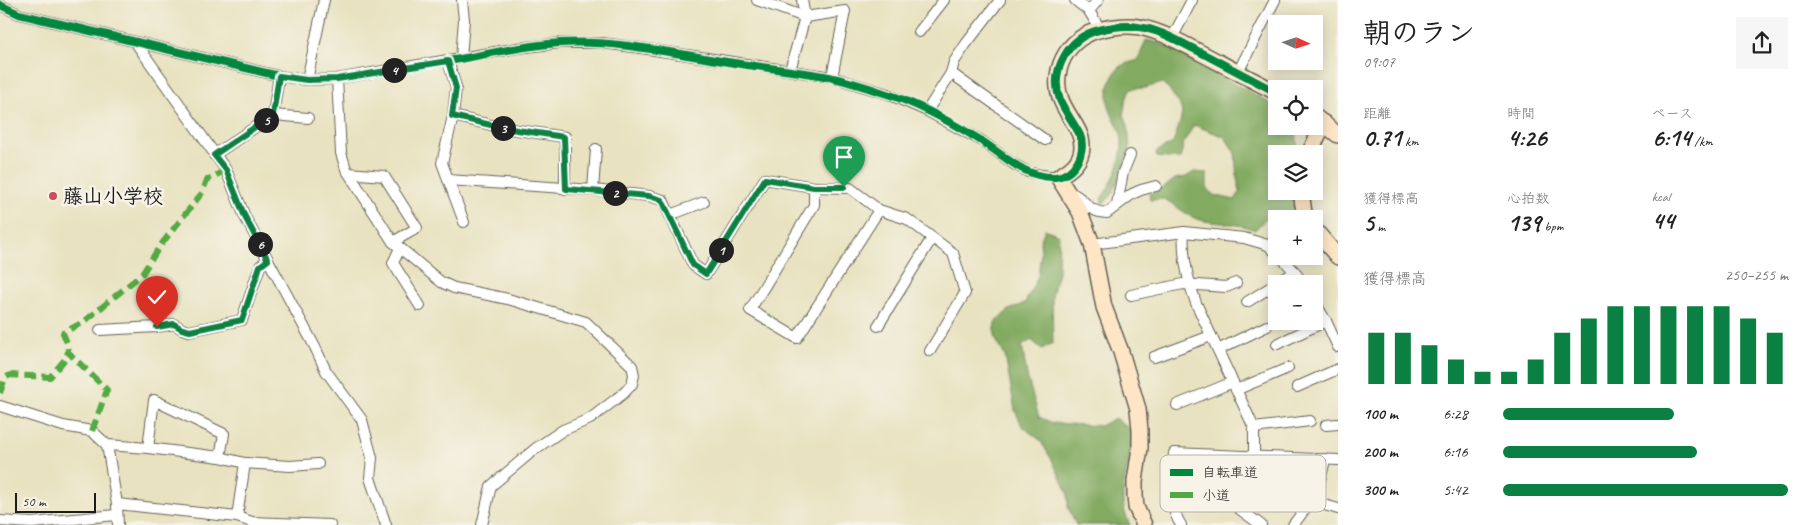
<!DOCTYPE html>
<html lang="ja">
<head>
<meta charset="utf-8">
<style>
	:root { --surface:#fff; --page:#f6f6f6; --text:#222; --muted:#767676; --accent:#0b8043 }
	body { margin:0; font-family:Caveat,"Klee One",sans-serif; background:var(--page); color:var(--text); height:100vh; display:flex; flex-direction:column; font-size:19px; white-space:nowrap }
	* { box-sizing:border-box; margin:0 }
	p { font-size:16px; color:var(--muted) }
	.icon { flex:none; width:28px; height:28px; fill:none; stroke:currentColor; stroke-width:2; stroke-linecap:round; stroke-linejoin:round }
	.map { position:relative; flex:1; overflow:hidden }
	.details { display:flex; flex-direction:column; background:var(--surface); width:475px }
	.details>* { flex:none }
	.needle { width:32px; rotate:93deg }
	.buttons { position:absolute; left:1268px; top:15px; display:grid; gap:10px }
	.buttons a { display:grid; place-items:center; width:55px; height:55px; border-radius:0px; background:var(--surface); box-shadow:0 2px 12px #0003; font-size:25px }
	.scale { position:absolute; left:15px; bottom:12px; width:81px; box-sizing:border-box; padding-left:5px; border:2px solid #1c1c1c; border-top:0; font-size:14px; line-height:18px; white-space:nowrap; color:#1c1c1c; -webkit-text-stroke:4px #f7f3e8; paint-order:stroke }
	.pin { position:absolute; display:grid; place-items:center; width:42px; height:42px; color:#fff; margin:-51px -21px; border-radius:50% 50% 50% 0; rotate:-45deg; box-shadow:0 0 5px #0007 }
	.pin .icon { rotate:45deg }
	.km { position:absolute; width:25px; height:25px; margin:-12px; border-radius:50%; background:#222; color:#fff; font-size:14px; line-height:25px; text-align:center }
	.round { display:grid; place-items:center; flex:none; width:52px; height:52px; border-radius:0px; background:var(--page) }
	.headline { display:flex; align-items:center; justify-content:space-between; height:85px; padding:0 25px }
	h1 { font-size:28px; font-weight:600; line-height:38px }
	.stats { display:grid; grid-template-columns:repeat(3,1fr); gap:8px; height:85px; padding:5px 25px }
	.stats div { display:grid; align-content:center }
	.stats b { font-size:25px; font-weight:600 }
	.stats small { font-size:14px; font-weight:400 }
	.stats p { font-size:14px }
	.chart { height:140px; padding:10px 25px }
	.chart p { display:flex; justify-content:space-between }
	.chart svg { width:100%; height:90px; margin-top:5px; stroke:var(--accent); stroke-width:6 }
	ul { padding:0 25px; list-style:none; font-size:16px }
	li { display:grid; grid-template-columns:80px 60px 1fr; align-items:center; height:38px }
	li i { height:12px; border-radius:6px; background:var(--accent) }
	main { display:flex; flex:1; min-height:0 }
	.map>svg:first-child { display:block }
	.forest { fill:#82aa60; stroke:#4f633e }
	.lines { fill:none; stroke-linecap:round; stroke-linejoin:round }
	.street-casing { stroke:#636155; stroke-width:12 }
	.secondary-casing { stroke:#636155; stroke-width:18 }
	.street { stroke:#fff; stroke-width:10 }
	.secondary { stroke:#fee5c5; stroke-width:15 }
	.quiet { stroke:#52a943; stroke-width:6; stroke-dasharray:12 6; stroke-linecap:butt }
	.cycleway-casing { stroke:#f7f3e8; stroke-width:11 }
	.cycleway { stroke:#00873e; stroke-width:8 }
	.route-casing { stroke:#fff; stroke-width:10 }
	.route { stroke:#0b8043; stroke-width:6 }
	.poi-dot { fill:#d1495b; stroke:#f7f3e8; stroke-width:2 }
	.labels { text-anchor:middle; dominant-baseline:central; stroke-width:5; stroke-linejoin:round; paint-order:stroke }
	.poi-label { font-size:20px; font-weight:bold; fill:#1c1c1c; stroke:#f7f3e8; text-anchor:start }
	.key { fill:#f7f3e8; stroke:#b5b2ab; stroke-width:1 }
	.key-label { font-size:14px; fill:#1c1c1c }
</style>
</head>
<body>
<main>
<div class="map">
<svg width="1338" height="525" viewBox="0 0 1338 525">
	<rect width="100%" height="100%" fill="#f7f3e8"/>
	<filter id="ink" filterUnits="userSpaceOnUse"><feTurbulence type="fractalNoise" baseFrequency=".02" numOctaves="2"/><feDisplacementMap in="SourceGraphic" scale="10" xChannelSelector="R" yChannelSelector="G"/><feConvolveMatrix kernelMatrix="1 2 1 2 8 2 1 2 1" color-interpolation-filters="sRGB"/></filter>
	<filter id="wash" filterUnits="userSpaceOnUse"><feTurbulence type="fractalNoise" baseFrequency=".0096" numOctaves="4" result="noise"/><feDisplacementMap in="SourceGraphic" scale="20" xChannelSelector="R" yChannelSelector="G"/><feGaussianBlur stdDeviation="1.12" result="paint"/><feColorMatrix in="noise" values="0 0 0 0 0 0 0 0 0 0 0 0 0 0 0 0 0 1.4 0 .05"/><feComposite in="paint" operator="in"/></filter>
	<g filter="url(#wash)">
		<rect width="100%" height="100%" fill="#e8e2c0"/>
		<g class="forest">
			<path d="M1146 40C1172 44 1186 58 1208 71 1231 83 1256 92 1276 108V126H1294L1296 129 1298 154H1276V191H1296L1295 207 1277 218 1267 217 1255 230C1234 221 1216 225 1197 219 1184 214 1176 205 1164 199L1150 200 1149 194 1165 187 1175 179 1186 177 1194 172 1207 173V187L1213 195 1235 200 1240 192 1237 178 1235 153 1225 137 1194 125 1184 142 1180 159 1157 157 1156 152 1173 143C1185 107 1187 112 1163 83L1145 88 1130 89 1125 103 1124 114 1128 126 1130 149 1112 195 1103 204 1101 199C1113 182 1122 163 1122 142 1121 126 1115 123 1110 110 1105 96 1109 77 1120 67 1124 63 1133 62 1138 60Z"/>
			<path d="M1045 229 1059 235 1058 272 1052 296 1053 343 1042 349 1031 340 1022 346 1027 376 1039 417 1053 423 1100 426 1115 418 1132 431C1131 439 1131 447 1130 455 1125 482 1117 499 1130 525H1076L1068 507V494L1052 460 1040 440 1022 426 1015 410 1005 356 995 338V322L1009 310 1025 303 1038 276 1041 252 1040 242Z"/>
		</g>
	</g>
	<g filter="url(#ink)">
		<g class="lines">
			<g class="street-casing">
				<g id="street">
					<polyline points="757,0 805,17 790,70"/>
					<polyline points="802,0 805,17 845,11 832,77"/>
					<polyline points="1075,0 1089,11 1100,29"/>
					<polyline points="0,5 19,14 279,76 307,80 337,79 518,48 560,43 602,43 641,48 832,77 888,94 927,111 982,141 1012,163 1028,172 1042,175 1058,177"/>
					<polyline points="1089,11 1098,0"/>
					<polyline points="919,32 944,0"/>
					<polyline points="1172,38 1192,0"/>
					<polyline points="136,43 226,170 245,217 315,347 326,371 362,420 372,458 370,478 386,525"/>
					<polyline points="461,58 464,20 462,0"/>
					<polyline points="448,61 456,87 453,116 442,163 464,222"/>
					<polyline points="1238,72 1275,0"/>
					<polyline points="951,73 1045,140"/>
					<polyline points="337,79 341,153 346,169 393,242 441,282 454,288 508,299 586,322 632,366 634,375 632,384 624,393 590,419 563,430 535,449 491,486 482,525"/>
					<polyline points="307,80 324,0"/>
					<polyline points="927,111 951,73 954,62 966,44 1000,0"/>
					<polyline points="273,115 308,118"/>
					<polyline points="453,116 504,128 565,137 565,189"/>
					<polyline points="214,155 273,115 279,76"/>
					<polyline points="349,173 384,176 417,228 393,242"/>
					<polyline points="448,180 593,190 649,196 663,200 693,265 706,274 765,179 814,187 814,205 750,310 797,338 879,210 907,219 953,253 965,293 930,351"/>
					<polyline points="814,187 850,188 879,210"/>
					<polyline points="593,190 596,149"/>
					<path d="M1069 192C1087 198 1085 212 1107 213L1132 194 1141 190 1156 186"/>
					<polyline points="1117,204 1123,172 1130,155"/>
					<polyline points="670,215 704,202"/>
					<path d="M1184 232C1182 255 1188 281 1196 303L1254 428V455"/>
					<polyline points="1092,244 1184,232 1244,238 1268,245 1276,253"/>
					<polyline points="400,248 393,263 420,306"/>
					<polyline points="1280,256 1295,272 1303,284"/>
					<polyline points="1131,295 1183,284 1226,287 1236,283"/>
					<polyline points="1314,301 1326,321 1338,347"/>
					<polyline points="1247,302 1295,272"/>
					<polyline points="878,326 932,238"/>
					<polyline points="100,330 157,327 174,324 182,329 189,331 242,320 260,266 268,260"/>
					<polyline points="1277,344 1326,321"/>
					<polyline points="1218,350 1267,326"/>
					<polyline points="1154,357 1211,336"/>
					<polyline points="1297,387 1338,369"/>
					<polyline points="1236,390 1288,368"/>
					<polyline points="1177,405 1233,382"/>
					<polyline points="0,406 63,426 92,431 107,445 117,504 118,525"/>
					<polyline points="1326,425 1338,424"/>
					<polyline points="1254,428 1310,421"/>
					<polyline points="107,445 148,448 220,457 245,463 290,466 318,464"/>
					<polyline points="148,448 154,400 224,434 220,457"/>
					<polyline points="1311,501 1338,509"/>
					<polyline points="117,504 237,517 252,522 330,525"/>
					<polyline points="1234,505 1261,525"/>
					<polyline points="237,517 245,463"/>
					<polyline points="0,521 32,523 116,515"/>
					<path d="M1181 525C1167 504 1172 476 1174 453L1338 460"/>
					<path d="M1293 525C1311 502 1320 488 1325 459"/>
				</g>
			</g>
			<g class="secondary-casing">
				<g id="secondary">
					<polyline points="1314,116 1338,135"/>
					<polyline points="1309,154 1324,123"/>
					<polyline points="1301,191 1304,213 1307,219"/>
					<polyline points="1314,229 1338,257"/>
					<path d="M1144 525 1136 507 1135 495V481L1140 448V430L1138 409 1121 352 1104 307 1092 244 1080 212 1058 177C1070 170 1082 162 1082 146 1082 123 1054 108 1058 76 1060 59 1070 44 1084 36 1097 28 1124 24 1139 27 1160 31 1180 42 1199 52 1224 65 1250 79 1276 92"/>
				</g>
			</g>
			<use href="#street" class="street"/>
			<use href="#secondary" class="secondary"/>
			<g class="quiet">
				<polyline points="0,393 5,378 10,375 50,377 66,358 68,352"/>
				<polyline points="92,431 107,390 68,352 67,343 63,333 85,321 142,274 160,246 202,193 207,180 226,170"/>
			</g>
			<g class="cycleway-casing">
				<path id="cycleway" d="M0 5 19 14 279 76 307 80 337 79C378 73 419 66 460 59 493 53 526 45 560 43 619 40 677 54 734 63 766 68 798 71 829 77 848 81 866 87 884 93 917 103 951 122 980 140 1004 155 1024 178 1055 177 1074 176 1087 152 1080 135 1074 123 1065 112 1060 100 1049 70 1069 37 1099 30 1111 27 1127 25 1138 27 1158 29 1178 41 1196 50 1223 64 1249 78 1276 92"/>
			</g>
			<use href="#cycleway" class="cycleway"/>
		</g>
	</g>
	<g class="lines" filter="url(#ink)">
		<g class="route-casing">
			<polyline id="route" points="157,327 174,324 182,329 190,331 242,320 260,266 268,260 245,217 226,170 214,155 273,115 279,76 307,80 337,79 448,61 456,88 452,116 504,128 564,137 566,189 649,196 662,200 693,265 706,274 765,179 814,187 844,187"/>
		</g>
		<use href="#route" class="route"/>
	</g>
	<circle class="poi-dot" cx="53" cy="196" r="5"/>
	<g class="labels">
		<g class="poi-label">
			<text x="63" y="196">藤山小学校</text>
		</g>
	</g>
	<rect x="1160" y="455" width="166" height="57" rx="8" class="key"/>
	<rect x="1170" y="469" width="23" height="7" fill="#00873e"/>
	<rect x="1170" y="492" width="23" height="6" fill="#52a943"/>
	<g class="key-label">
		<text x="1202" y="477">自転車道</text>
		<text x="1202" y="500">小道</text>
	</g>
</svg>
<div class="buttons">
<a><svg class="needle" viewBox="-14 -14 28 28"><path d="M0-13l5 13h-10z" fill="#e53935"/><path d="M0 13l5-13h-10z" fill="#767676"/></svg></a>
<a><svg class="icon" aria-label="locate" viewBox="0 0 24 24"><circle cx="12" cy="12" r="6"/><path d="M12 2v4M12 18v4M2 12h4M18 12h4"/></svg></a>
<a><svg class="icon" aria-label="layers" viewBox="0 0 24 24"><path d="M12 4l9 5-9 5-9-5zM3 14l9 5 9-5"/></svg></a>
<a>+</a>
<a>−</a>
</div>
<div class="scale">50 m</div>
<div class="pin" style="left:844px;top:187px;background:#1e9e55"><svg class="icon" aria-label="arrive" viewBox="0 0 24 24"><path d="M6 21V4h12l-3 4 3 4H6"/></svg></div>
<div class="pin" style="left:157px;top:327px;background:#d93025"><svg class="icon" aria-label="check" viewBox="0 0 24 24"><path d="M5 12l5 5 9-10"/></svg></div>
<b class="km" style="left:721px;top:250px">1</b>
<b class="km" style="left:615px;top:193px">2</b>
<b class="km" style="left:503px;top:128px">3</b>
<b class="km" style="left:394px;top:70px">4</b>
<b class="km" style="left:266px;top:120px">5</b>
<b class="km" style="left:260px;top:244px">6</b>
</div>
<section class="details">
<div class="headline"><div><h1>朝のラン</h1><p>09:07</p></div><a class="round"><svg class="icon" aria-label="share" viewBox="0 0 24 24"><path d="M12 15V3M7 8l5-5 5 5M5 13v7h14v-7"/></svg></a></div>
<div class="stats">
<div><p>距離</p><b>0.71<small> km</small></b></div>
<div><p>時間</p><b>4:26</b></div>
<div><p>ペース</p><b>6:14<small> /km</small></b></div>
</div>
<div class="stats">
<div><p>獲得標高</p><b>5<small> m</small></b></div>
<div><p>心拍数</p><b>139<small> bpm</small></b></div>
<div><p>kcal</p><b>44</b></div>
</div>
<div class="chart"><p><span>獲得標高</span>250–255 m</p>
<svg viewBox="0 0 160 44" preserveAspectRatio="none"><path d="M5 44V19M15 44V19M25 44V25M35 44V32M45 44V38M55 44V38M65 44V32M75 44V19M85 44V12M95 44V6M105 44V6M115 44V6M125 44V6M135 44V6M145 44V12M155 44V19"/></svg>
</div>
<ul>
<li><b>100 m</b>6:28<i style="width:60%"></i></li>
<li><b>200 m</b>6:16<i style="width:68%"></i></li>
<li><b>300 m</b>5:42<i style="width:100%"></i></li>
</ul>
</section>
</main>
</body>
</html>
